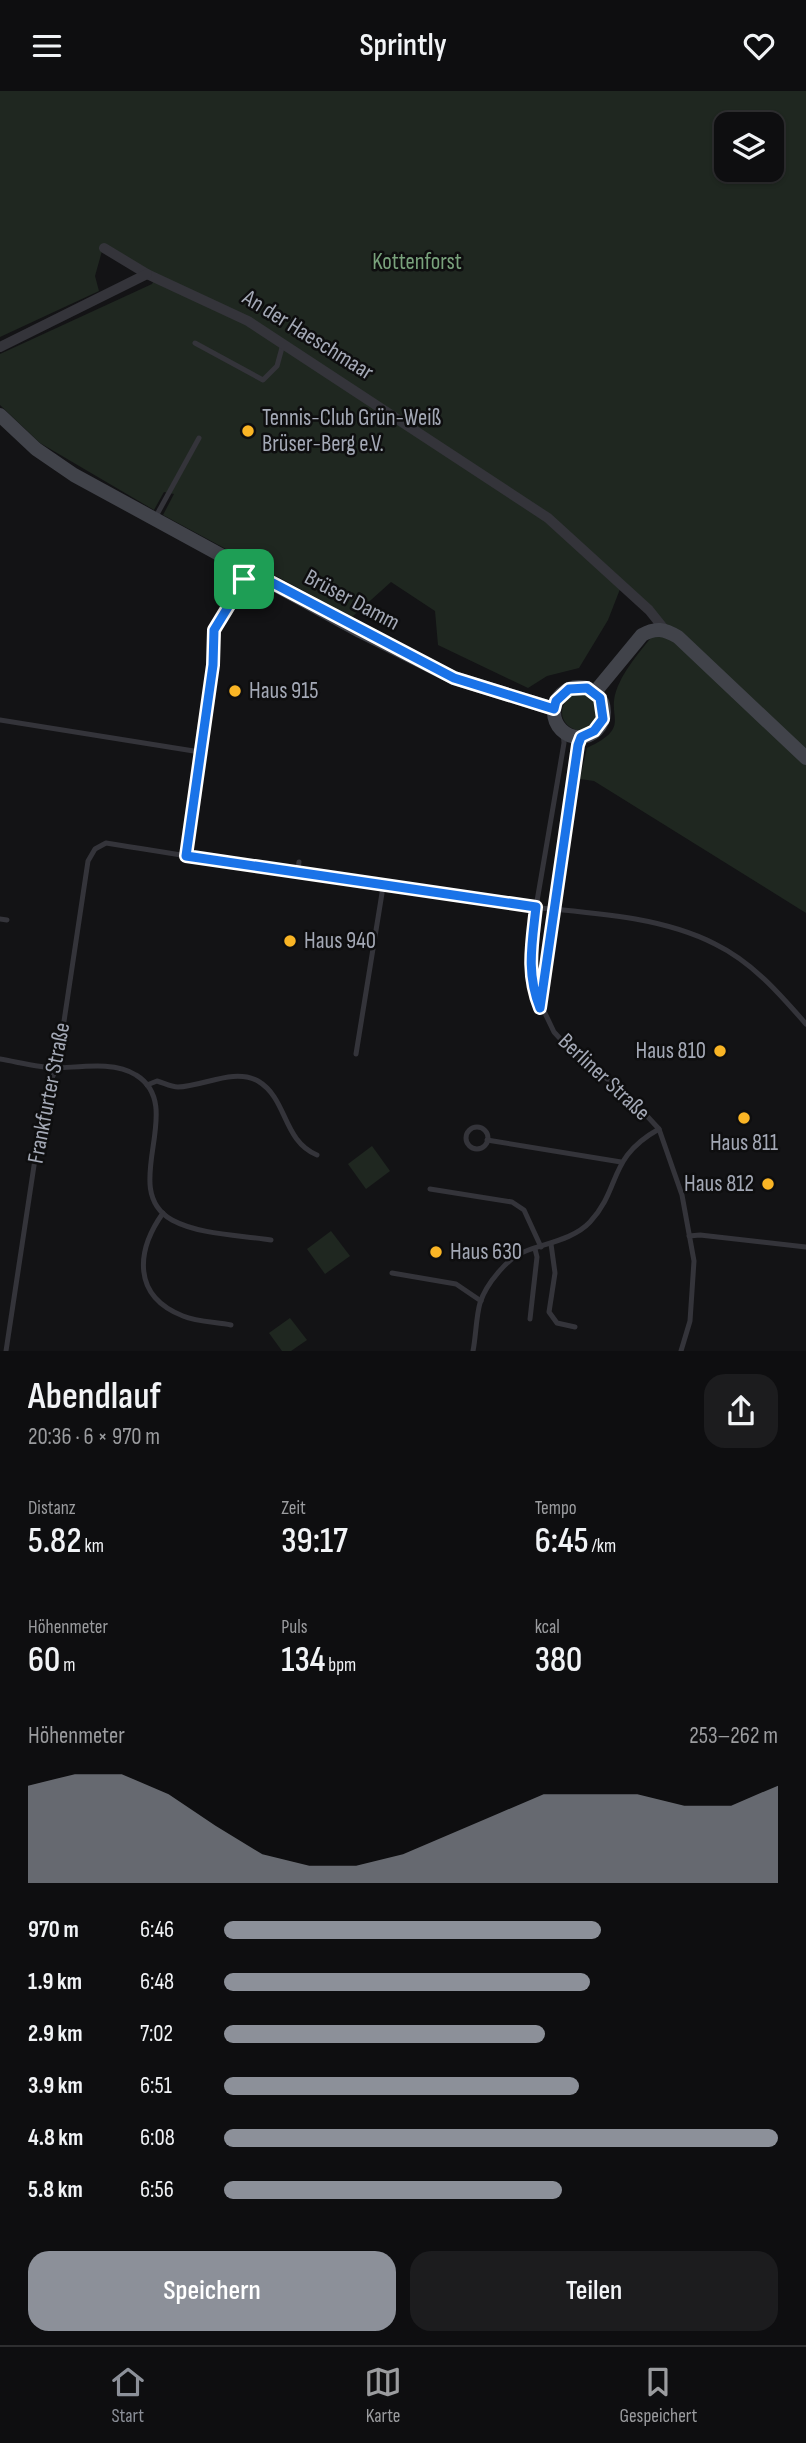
<!DOCTYPE html>
<html lang="de">
<head>
<meta charset="utf-8">
<style>
	:root { --surface:#0e0e10; --page:#1c1c1e; --text:#f1f3f6; --muted:#9b9c9f; --line:#2e2e30; --accent:#8c9099 }
	body { margin:0; font-family:"Sofia Sans Condensed",sans-serif; background:var(--page); color:var(--text); height:100vh; display:flex; flex-direction:column; font-size:26px; white-space:nowrap }
	* { box-sizing:border-box; margin:0 }
	p { font-size:23px; color:var(--muted) }
	.icon { flex:none; width:38px; height:38px; fill:none; stroke:currentColor; stroke-width:2; stroke-linecap:round; stroke-linejoin:round }
	.map { position:relative; height:1260px; overflow:hidden }
	.details { display:flex; flex-direction:column; background:var(--surface); flex:1 }
	.details>* { flex:none }
	.fabs { position:absolute; left:714px; top:21px; display:grid; gap:14px }
	.fabs a { display:grid; place-items:center; width:70px; height:70px; border-radius:14px; background:var(--surface); box-shadow:0 2px 5px #0004,0 0 0 2px var(--line); font-size:35px }
	.pin { position:absolute; display:grid; place-items:center; width:60px; height:60px; color:#fff; margin:-30px; border-radius:14px; box-shadow:0 4px 10px #0006 }
	.round { display:grid; place-items:center; flex:none; width:74px; height:74px; border-radius:21px; background:var(--page) }
	.headline { display:flex; align-items:center; justify-content:space-between; height:119px; padding:0 28px }
	h1 { font-size:38px; font-weight:600; line-height:52px }
	.figures { display:grid; grid-template-columns:repeat(3,1fr); gap:10px; height:119px; padding:7px 28px }
	.figures div { display:grid; align-content:center }
	.figures b { font-size:35px; font-weight:600 }
	.figures small { font-size:19px; font-weight:400 }
	.figures p { font-size:19px }
	.chart { height:196px; padding:14px 28px }
	.chart p { display:flex; justify-content:space-between }
	.chart svg { width:100%; height:126px; margin-top:7px; fill:var(--accent); opacity:.7 }
	.action { display:flex; gap:14px; margin-top:auto; padding:14px 28px }
	.action a { flex:1; height:80px; border-radius:21px; background:var(--accent); color:#fff; font-size:28px; font-weight:600; line-height:80px; text-align:center }
	.action a+a { background:var(--page); color:var(--text) }
	ul { padding:0 28px; list-style:none; font-size:23px }
	li { display:grid; grid-template-columns:112px 84px 1fr; align-items:center; height:52px }
	li i { height:18px; border-radius:9px; background:var(--accent) }
	header { display:flex; justify-content:space-between; align-items:center; height:91px; padding:0 28px; background:var(--surface); font-size:32px; font-weight:600 }
	.dock { display:flex; justify-content:space-around; align-items:center; height:98px; border-top:2px solid var(--line); background:var(--surface); font-size:19px; color:var(--muted) }
	.dock a { display:grid; justify-items:center; gap:4px }
	.dock .selected { color:var(--accent) }
	.map>svg:first-child { display:block }
	.green { fill:#1f2720; fill-rule:evenodd }
	.lines { fill:none; stroke-linecap:round; stroke-linejoin:round }
	.lane { stroke:#34343a; stroke-width:5 }
	.street { stroke:#34343a; stroke-width:10 }
	.secondary { stroke:#41434a; stroke-width:14 }
	.route-casing { stroke:#fff; stroke-width:14 }
	.route { stroke:#1a73e8; stroke-width:9 }
	.poi-dot { fill:#fab525; stroke:#0e0e0f; stroke-width:2.5 }
	.labels { text-anchor:middle; dominant-baseline:central; stroke-width:5; stroke-linejoin:round; paint-order:stroke }
	.park-label { font-size:23px; fill:#79a27c; stroke:#0e0e0f }
	.street-label { font-size:23px; fill:#a4a9b6; stroke:#0e0e0f }
	.poi-label { font-size:23px; fill:#a4a9b6; stroke:#0e0e0f; text-anchor:start }
</style>
</head>
<body>
<header><svg class="icon" aria-label="menu" viewBox="0 0 24 24"><path d="M4 6h16M4 12h16M4 18h16"/></svg>Sprintly<svg class="icon" aria-label="heart" viewBox="0 0 24 24"><path d="M12 20l-8-8c-3-5 5-10 8-4 3-6 11-1 8 4z"/></svg></header>
<div class="map">
<svg width="806" height="1260" viewBox="0 0 806 1260">
	<rect width="100%" height="100%" fill="#131315"/>
	<g class="green">
		<path d="M0 0H806V822L594 690 580 688 587 657C634 635 604 627 618 595 627 573 648 552 662 532L622 493 608 529 579 577 547 585 528 597 438 554 435 520 391 491 352 526 163 424 174 403 164 401 154 419 40 352 0 314V263L152 193 157 183 102 160 95 185 99 200 0 246ZM726 33H772V79H726Z"/>
		<circle cx="580" cy="621" r="18"/>
		<polygon points="372,1055 390,1080 366,1098 348,1073"/>
		<polygon points="331,1140 350,1165 325,1183 307,1158"/>
		<polygon points="290,1227 307,1249 291,1260 282,1260 269,1242"/>
	</g>
	<g class="lines">
		<g class="lane">
			<polyline points="195,252 263,289 277,275 283,253"/>
			<polyline points="155,427 199,347"/>
			<polyline points="0,629 200,661 186,765"/>
			<polyline points="563,640 564,652 536,816 529,875 531,893 554,941 580,969 623,999 659,1038 682,1104 694,1170 690,1230 681,1260"/>
			<polyline points="200,661 213,574 214,539 248,482"/>
			<polyline points="297,783 299,771"/>
			<polyline points="0,828 7,829"/>
			<polyline points="540,914 581,646"/>
			<polyline points="356,963 383,796"/>
			<path d="M0 968C18 971 39 977 58 977 81 976 115 970 136 984 188 1016 117 1098 172 1129 200 1144 240 1144 271 1149"/>
			<path d="M147 994 157 990C164 992 171 996 178 996 204 995 234 977 258 990 288 1008 282 1049 317 1064"/>
			<circle cx="477" cy="1047" r="11"/>
			<polyline points="487,1049 621,1071"/>
			<polyline points="430,1098 512,1111 524,1119 541,1156"/>
			<path d="M163 1122C136 1160 132 1205 183 1225 197 1231 216 1231 231 1234"/>
			<polyline points="689,1145 700,1144 806,1156"/>
			<polyline points="551,1153 555,1182 549,1221 557,1232 575,1236"/>
			<polyline points="392,1182 456,1193 481,1210"/>
			<polyline points="530,1228 537,1166 535,1158"/>
			<path d="M6 1260 40 1035 47 997 57 977 88 770 95 758 106 752C234 772 363 795 492 812 562 821 651 820 715 853 752 871 779 902 806 933"/>
			<path d="M473 1260C476 1245 476 1226 480 1212 486 1193 508 1166 526 1160 547 1152 574 1148 590 1131 622 1096 607 1067 659 1038"/>
		</g>
		<g class="street">
			<polyline points="104,157 147,183 248,230 548,427 649,519 665,539"/>
			<polyline points="0,256 147,183"/>
		</g>
		<g class="secondary">
			<polyline points="0,324 36,358 74,384 360,540 454,587 554,618"/>
			<circle cx="579" cy="621" r="25"/>
			<path d="M595 601 642 544C656 536 664 538 678 546L806 667"/>
		</g>
	</g>
	<g class="lines">
		<g class="route-casing">
			<path id="route" d="M250 480 454 587 554 618 556 610 569 598 587 597 600 607 603 628 594 640 581 646 578 654 540 917C526 882 532 853 536 816L186 765 213 574 214 539Z"/>
		</g>
		<use href="#route" class="route"/>
	</g>
	<g class="poi-dot">
		<circle cx="248" cy="340" r="7"/>
		<circle cx="235" cy="600" r="7"/>
		<circle cx="290" cy="850" r="7"/>
		<circle cx="720" cy="960" r="7"/>
		<circle cx="744" cy="1027" r="7"/>
		<circle cx="768" cy="1093" r="7"/>
		<circle cx="436" cy="1161" r="7"/>
	</g>
	<g class="labels">
		<g class="park-label">
			<text x="417" y="171">Kottenforst</text>
		</g>
		<g class="street-label">
			<text transform="translate(308 244) rotate(32)">An der Haeschmaar</text>
			<text transform="translate(352 509) rotate(28)">Brüser Damm</text>
			<text transform="translate(604 986) rotate(43)">Berliner Straße</text>
			<text transform="translate(49 1002) rotate(-79)">Frankfurter Straße</text>
		</g>
		<g class="poi-label">
			<text x="262" y="327">Tennis-Club Grün-Weiß<tspan x="262" dy="26">Brüser-Berg e.V.</tspan></text>
			<text x="249" y="600">Haus 915</text>
			<text x="304" y="850">Haus 940</text>
			<text x="706" y="960" text-anchor="end">Haus 810</text>
			<text x="744" y="1052" text-anchor="middle">Haus 811</text>
			<text x="754" y="1093" text-anchor="end">Haus 812</text>
			<text x="450" y="1161">Haus 630</text>
		</g>
	</g>
</svg>
<div class="fabs">
<a><svg class="icon" aria-label="layers" viewBox="0 0 24 24"><path d="M12 4l9 5-9 5-9-5zM3 14l9 5 9-5"/></svg></a>
</div>
<div class="pin" style="left:244px;top:488px;background:#1e9e55"><svg class="icon" aria-label="arrive" viewBox="0 0 24 24"><path d="M6 21V4h12l-3 4 3 4H6"/></svg></div>
</div>
<section class="details">
<div class="headline"><div><h1>Abendlauf</h1><p>20:36 · 6 × 970 m</p></div><a class="round"><svg class="icon" aria-label="share" viewBox="0 0 24 24"><path d="M12 15V3M7 8l5-5 5 5M5 13v7h14v-7"/></svg></a></div>
<div class="figures">
<div><p>Distanz</p><b>5.82<small> km</small></b></div>
<div><p>Zeit</p><b>39:17</b></div>
<div><p>Tempo</p><b>6:45<small> /km</small></b></div>
</div>
<div class="figures">
<div><p>Höhenmeter</p><b>60<small> m</small></b></div>
<div><p>Puls</p><b>134<small> bpm</small></b></div>
<div><p>kcal</p><b>380</b></div>
</div>
<div class="chart"><p><span>Höhenmeter</span>253–262 m</p>
<svg viewBox="0 0 160 44" preserveAspectRatio="none"><path d="M0 44V10L10 6L20 6L30 13L40 24L50 34L60 38L70 38L80 34L90 27L100 20L110 13L120 13L130 13L140 17L150 17L160 10V44z"/></svg>
</div>
<ul>
<li><b>970 m</b>6:46<i style="width:68%"></i></li>
<li><b>1.9 km</b>6:48<i style="width:66%"></i></li>
<li><b>2.9 km</b>7:02<i style="width:58%"></i></li>
<li><b>3.9 km</b>6:51<i style="width:64%"></i></li>
<li><b>4.8 km</b>6:08<i style="width:100%"></i></li>
<li><b>5.8 km</b>6:56<i style="width:61%"></i></li>
</ul>
<div class="action"><a>Speichern</a><a>Teilen</a></div>
</section>
<nav class="dock">
<a class="selected"><svg class="icon" aria-label="home" viewBox="0 0 24 24"><path d="M3 11l9-7 9 7M6 9v11h12V9"/></svg>Start</a>
<a><svg class="icon" aria-label="map" viewBox="0 0 24 24"><path d="M3 6l6-2 6 2 6-2v14l-6 2-6-2-6 2zM9 4v14M15 6v14"/></svg>Karte</a>
<a><svg class="icon" aria-label="saved" viewBox="0 0 24 24"><path d="M7 4h10v16l-5-4-5 4z"/></svg>Gespeichert</a>
</nav>
</body>
</html>
